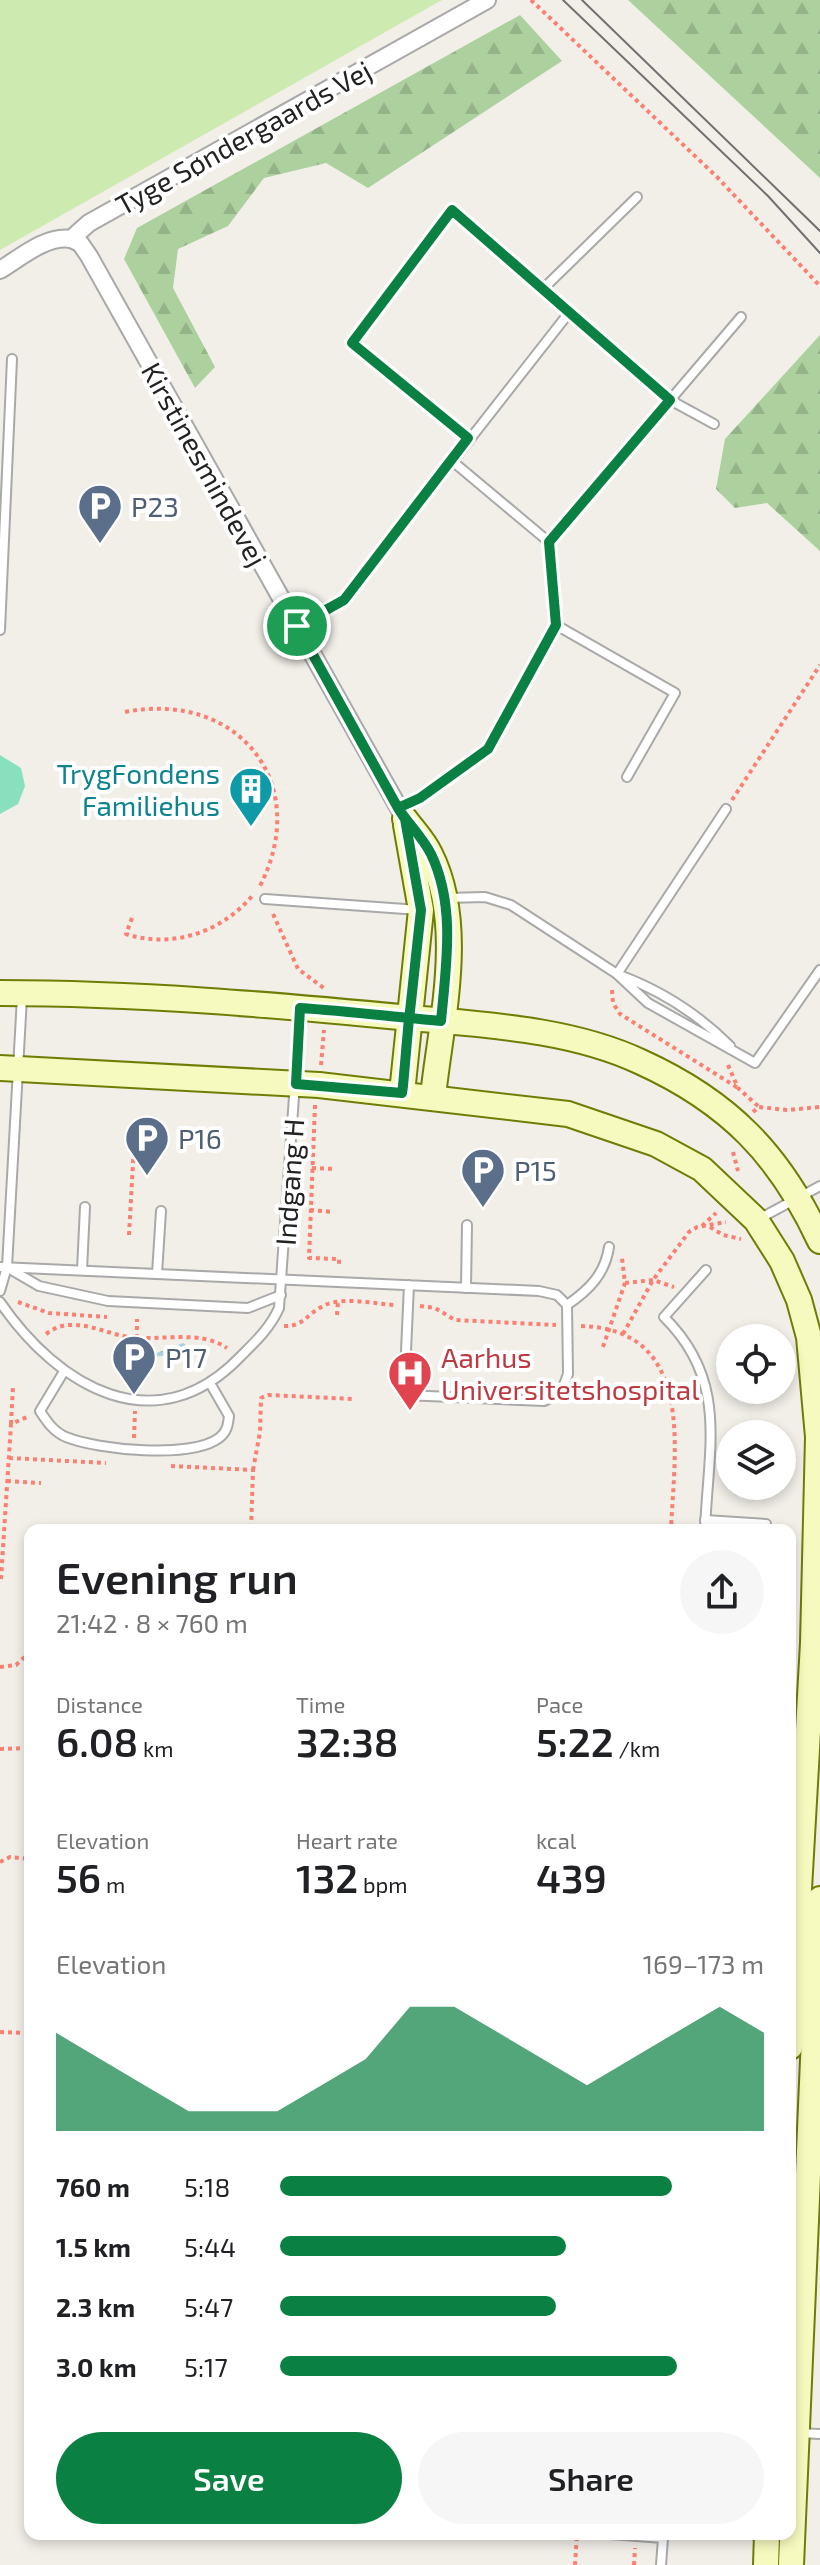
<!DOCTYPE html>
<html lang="en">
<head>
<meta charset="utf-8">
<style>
	:root { --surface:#fff; --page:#f6f6f6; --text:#202124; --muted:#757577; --accent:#0b8043 }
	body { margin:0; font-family:"Exo 2",sans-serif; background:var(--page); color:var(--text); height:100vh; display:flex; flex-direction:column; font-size:30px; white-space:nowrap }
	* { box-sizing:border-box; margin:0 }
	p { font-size:26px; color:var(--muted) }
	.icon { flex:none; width:44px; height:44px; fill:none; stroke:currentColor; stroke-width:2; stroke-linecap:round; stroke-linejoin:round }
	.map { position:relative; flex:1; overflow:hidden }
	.side { position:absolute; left:24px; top:1524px; width:772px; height:1016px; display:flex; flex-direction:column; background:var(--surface); border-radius:16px; box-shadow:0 4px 12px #0003 }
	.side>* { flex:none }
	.tools { position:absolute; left:716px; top:1324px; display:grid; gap:16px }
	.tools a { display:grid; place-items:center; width:80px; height:80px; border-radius:50%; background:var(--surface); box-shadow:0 4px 12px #0003; font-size:40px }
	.pin { position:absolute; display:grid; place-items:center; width:68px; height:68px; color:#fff; margin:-34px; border:4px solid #fff; border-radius:50%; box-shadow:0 2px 8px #0007 }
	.round { display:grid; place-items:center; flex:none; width:84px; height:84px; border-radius:42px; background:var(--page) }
	.summary { display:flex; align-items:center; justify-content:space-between; height:136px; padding:0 32px }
	h1 { font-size:44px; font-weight:600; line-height:60px }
	.figures { display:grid; grid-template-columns:repeat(3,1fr); gap:12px; height:136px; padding:8px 32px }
	.figures div { display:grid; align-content:center }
	.figures b { font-size:40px; font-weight:600 }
	.figures small { font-size:22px; font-weight:400 }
	.figures p { font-size:22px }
	.chart { height:224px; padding:16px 32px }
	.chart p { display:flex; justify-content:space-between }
	.chart svg { width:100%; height:144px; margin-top:8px; fill:var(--accent); opacity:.7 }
	.button { display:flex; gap:16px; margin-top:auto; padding:16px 32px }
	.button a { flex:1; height:92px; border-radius:48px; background:var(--accent); color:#fff; font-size:32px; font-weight:600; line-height:92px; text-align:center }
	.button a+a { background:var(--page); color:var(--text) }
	ul { padding:0 32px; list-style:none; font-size:26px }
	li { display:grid; grid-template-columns:128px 96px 1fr; align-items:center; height:60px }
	li i { height:20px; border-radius:10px; background:var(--accent) }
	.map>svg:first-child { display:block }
	.grass { fill:#cdebb0 }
	.forest { fill:url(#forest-firs) }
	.pitch { fill:#88e0be }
	.water { fill:url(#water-ripples) }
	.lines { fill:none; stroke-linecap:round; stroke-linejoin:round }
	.lane-casing { stroke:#a9a9a9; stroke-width:12 }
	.street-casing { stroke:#a9a9a9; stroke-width:20 }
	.secondary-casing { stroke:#707d05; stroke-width:28 }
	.path { stroke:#fa8072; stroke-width:4; stroke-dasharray:4 4; stroke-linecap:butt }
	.lane { stroke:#fff; stroke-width:8 }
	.street { stroke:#fff; stroke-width:16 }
	.secondary { stroke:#f7fabf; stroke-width:24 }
	.tram { stroke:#707070; stroke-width:2 }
	.route-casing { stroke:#fff; stroke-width:16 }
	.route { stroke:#0b8043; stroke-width:10 }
	.labels { text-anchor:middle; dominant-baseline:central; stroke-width:8; stroke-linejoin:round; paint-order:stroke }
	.street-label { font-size:28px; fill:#222; stroke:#fff }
	.service-label { font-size:28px; fill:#4e5e75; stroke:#fff; text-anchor:start }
	.culture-label { font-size:28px; fill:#0d838f; stroke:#fff; text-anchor:end }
	.health-label { font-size:28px; fill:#be3a42; stroke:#fff; text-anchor:start }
</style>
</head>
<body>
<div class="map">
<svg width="820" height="2565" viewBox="0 0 820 2565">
	<defs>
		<pattern id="forest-firs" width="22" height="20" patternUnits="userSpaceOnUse" patternTransform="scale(2)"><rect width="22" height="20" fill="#add19e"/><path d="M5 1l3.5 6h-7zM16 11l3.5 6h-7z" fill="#95b388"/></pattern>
		<pattern id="water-ripples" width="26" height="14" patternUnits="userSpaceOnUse" patternTransform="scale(2)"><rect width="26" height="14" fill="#aad3df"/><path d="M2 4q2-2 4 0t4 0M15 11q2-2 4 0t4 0" fill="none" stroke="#92b5bf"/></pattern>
	</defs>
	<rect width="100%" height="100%" fill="#f2efe9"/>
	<polygon class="grass" points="0,0 442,0 0,250"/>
	<g class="forest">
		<polygon points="628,0 820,0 820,178"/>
		<polygon points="520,15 562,61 368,188 326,163 264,178 228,226 178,249 173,288 215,367 195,388 124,259 137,228"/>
		<polygon points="820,335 820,551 767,503 735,508 716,489 725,439"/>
	</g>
	<polygon class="pitch" points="0,755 21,768 25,786 18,804 0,814"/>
	<path class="water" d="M183 1343 186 1345C170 1363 133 1356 112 1350L121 1346 154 1354Z"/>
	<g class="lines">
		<g class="lane-casing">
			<g id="lane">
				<polyline points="545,287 637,197"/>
				<polyline points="468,438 352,343 452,210 670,400 714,424"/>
				<polyline points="549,542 741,317"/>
				<polyline points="556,625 675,693 627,777"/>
				<polyline points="297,626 344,600 568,314"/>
				<polyline points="0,630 12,359"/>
				<polyline points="399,807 420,798 488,749 556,625 549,542 451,460"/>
				<polyline points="446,898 485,897 511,905 617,974 726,809"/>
				<polyline points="265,899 419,910"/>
				<polyline points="617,974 648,1003 755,1063 820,970"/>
				<path d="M622 976C664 992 698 1014 730 1046"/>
				<polyline points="757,1220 820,1186"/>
				<polyline points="0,1267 539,1291 557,1295 567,1305 568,1374 561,1393 544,1401 404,1395 409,1285"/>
				<polyline points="10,1269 39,1286 108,1301 248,1308 281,1295"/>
				<polyline points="82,1270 85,1207"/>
				<polyline points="157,1274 161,1211"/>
				<polyline points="466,1288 467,1225"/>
				<polyline points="0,1291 7,1267 22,997"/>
				<path d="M0 1302C58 1387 156 1445 241 1356 256 1341 270 1328 279 1308L300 1012"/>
				<path d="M567 1305C589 1290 605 1274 609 1247"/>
				<path d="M63 1373 40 1411C47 1422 54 1432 66 1437 98 1450 191 1459 219 1438 227 1432 228 1425 229 1416L210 1383"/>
				<polyline points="705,1520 766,1524"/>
				<path d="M705 1530C708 1448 729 1381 664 1317L706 1270"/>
				<polyline points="799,2433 820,2434"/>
				<polyline points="610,2534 663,2538 661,2565"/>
			</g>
		</g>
		<g class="street-casing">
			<g id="street">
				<polyline points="71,239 80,243 89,256 405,819"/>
				<path d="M0 270C20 258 46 235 71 239L89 223 487 0"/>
			</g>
		</g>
		<g class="secondary-casing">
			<g id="secondary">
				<path d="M405 819C413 830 424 841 430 854 466 925 441 1021 433 1096"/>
				<path d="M0 993C136 993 275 1005 411 1018 486 1025 571 1029 641 1062 729 1102 780 1155 820 1241"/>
				<polyline points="0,1068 319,1085 568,1114 656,1144 702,1169 756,1220 782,1261 799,1300 809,1337 818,1437 813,1643 790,2047"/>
				<polyline points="402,1093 421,910 406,825"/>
				<polyline points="766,2565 767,2534"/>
				<polyline points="791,2565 820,1899"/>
			</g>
		</g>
		<g class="path">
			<polyline points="531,0 716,176 820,286"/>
			<path d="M125 712C237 690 313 782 260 886"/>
			<polyline points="732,800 820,665"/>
			<polyline points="273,914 298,969 325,989"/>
			<path d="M132 918 126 934C172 949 222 932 252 896"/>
			<polyline points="612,990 613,1003 620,1014 738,1088"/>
			<polyline points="321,1065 324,1030"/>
			<polyline points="728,1065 738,1088 759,1107"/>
			<polyline points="315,1105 309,1258 339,1259 339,1267"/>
			<polyline points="753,1112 759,1107 787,1110 820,1107"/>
			<polyline points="733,1152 738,1171"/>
			<polyline points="312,1168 335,1169"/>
			<polyline points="310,1210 334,1212"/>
			<polyline points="702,1226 716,1213"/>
			<polyline points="710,1227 723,1235 741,1239"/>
			<polyline points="129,1235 134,1145"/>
			<polyline points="625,1283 653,1280 674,1287"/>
			<polyline points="18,1302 49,1313 107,1317"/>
			<polyline points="420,1306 435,1308 455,1320 556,1325"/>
			<polyline points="337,1315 338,1300"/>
			<path d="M284 1326C303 1327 307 1314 323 1306 342 1296 375 1304 395 1305"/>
			<path d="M581 1326C697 1329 674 1452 671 1530"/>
			<path d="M46 1334C53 1329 61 1325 69 1325 89 1324 104 1332 123 1336 157 1343 197 1328 227 1348"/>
			<polyline points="623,1334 653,1280 689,1232 697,1227 726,1222"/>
			<polyline points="603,1347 625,1283 622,1258"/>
			<polyline points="136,1386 137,1319"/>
			<polyline points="11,1424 13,1386"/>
			<polyline points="134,1438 135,1411"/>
			<polyline points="9,1458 106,1463"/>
			<polyline points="171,1466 253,1470 251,1530"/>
			<polyline points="253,1470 260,1432 261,1398 268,1395 353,1399"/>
			<polyline points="7,1481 41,1483"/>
			<polyline points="1,1579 11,1424 27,1417"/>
			<polyline points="0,1667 16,1665 30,1652"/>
			<polyline points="0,1749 30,1748"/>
			<polyline points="0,1862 10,1857 30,1859"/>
			<polyline points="0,2032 30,2033"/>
			<polyline points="575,2565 577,2534"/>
			<polyline points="634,2565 635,2548"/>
		</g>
		<use href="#lane" class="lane"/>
		<use href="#street" class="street"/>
		<use href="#secondary" class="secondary"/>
		<g class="tram">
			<polyline points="563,0 768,196 820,253"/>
			<polyline points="582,0 820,231"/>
		</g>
	</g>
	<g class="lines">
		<g class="route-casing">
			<path id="route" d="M297 626 398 808 405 819 421 910 410 1011 409 1018 403 1086 402 1093 296 1084 300 1008C347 1011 394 1017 441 1021 446 966 456 906 431 854 423 838 408 823 398 808L420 798 488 749 556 625 549 542 670 400 452 210 352 343 468 438 344 600 297 626"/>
		</g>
		<use href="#route" class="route"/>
	</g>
	<defs>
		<g id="parking-pin" transform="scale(2.3)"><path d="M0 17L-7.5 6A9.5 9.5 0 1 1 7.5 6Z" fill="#5c6f8a" stroke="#fff"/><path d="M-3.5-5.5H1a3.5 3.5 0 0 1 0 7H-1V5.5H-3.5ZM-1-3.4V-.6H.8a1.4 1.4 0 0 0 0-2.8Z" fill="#fff"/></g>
		<g id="building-pin" transform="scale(2.3)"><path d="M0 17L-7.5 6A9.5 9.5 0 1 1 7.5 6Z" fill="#0f9aa8" stroke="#fff"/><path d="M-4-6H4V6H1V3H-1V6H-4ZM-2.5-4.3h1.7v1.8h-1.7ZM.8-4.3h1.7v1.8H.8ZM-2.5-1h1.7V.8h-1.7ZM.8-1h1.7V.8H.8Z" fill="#fff"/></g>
		<g id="hospital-pin" transform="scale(2.3)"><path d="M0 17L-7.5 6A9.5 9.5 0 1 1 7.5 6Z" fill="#e0444e" stroke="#fff"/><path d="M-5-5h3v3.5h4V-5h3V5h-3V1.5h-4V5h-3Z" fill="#fff"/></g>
	</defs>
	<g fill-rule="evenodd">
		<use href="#parking-pin" x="100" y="506"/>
		<use href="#building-pin" x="251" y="789"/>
		<use href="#parking-pin" x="147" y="1138"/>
		<use href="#parking-pin" x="483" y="1170"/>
		<use href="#parking-pin" x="134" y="1357"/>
		<use href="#hospital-pin" x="410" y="1373"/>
	</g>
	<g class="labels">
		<g class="street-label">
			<text transform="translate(243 137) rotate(-29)">Tyge Søndergaards Vej</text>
			<text transform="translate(205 464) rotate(61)">Kirstinesmindevej</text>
			<text transform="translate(289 1182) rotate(-86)">Indgang H</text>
		</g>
		<g class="service-label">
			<text x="131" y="506">P23</text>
			<text x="178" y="1138">P16</text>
			<text x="514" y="1170">P15</text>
			<text x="165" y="1357">P17</text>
		</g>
		<g class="culture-label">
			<text x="220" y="773">TrygFondens<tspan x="220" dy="32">Familiehus</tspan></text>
		</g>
		<g class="health-label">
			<text x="441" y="1357">Aarhus<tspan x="441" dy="32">Universitetshospital</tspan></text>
		</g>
	</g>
</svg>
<div class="tools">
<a><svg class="icon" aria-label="locate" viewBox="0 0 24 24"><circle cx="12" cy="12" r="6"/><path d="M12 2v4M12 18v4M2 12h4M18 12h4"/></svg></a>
<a><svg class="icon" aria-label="layers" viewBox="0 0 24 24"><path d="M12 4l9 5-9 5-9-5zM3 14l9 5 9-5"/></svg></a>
</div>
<div class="pin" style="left:297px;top:626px;background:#1e9e55"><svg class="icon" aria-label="arrive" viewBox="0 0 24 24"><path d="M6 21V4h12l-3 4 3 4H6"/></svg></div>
<section class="side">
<div class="summary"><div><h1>Evening run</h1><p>21:42 · 8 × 760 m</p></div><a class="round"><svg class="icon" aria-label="share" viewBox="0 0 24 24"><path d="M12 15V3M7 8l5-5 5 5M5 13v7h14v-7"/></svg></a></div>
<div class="figures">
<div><p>Distance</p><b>6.08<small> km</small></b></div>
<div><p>Time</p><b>32:38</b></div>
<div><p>Pace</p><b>5:22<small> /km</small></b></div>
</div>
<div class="figures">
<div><p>Elevation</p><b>56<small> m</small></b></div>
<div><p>Heart rate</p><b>132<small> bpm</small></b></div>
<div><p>kcal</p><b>439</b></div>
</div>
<div class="chart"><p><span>Elevation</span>169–173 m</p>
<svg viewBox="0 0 160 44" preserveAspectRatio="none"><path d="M0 44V14L10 22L20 30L30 38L40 38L50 38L60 30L70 22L80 6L90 6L100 14L110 22L120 30L130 22L140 14L150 6L160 14V44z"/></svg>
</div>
<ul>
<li><b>760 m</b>5:18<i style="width:81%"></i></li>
<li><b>1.5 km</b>5:44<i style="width:59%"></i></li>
<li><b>2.3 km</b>5:47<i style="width:57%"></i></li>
<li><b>3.0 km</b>5:17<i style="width:82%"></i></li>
</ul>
<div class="button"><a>Save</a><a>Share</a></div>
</section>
</div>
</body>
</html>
